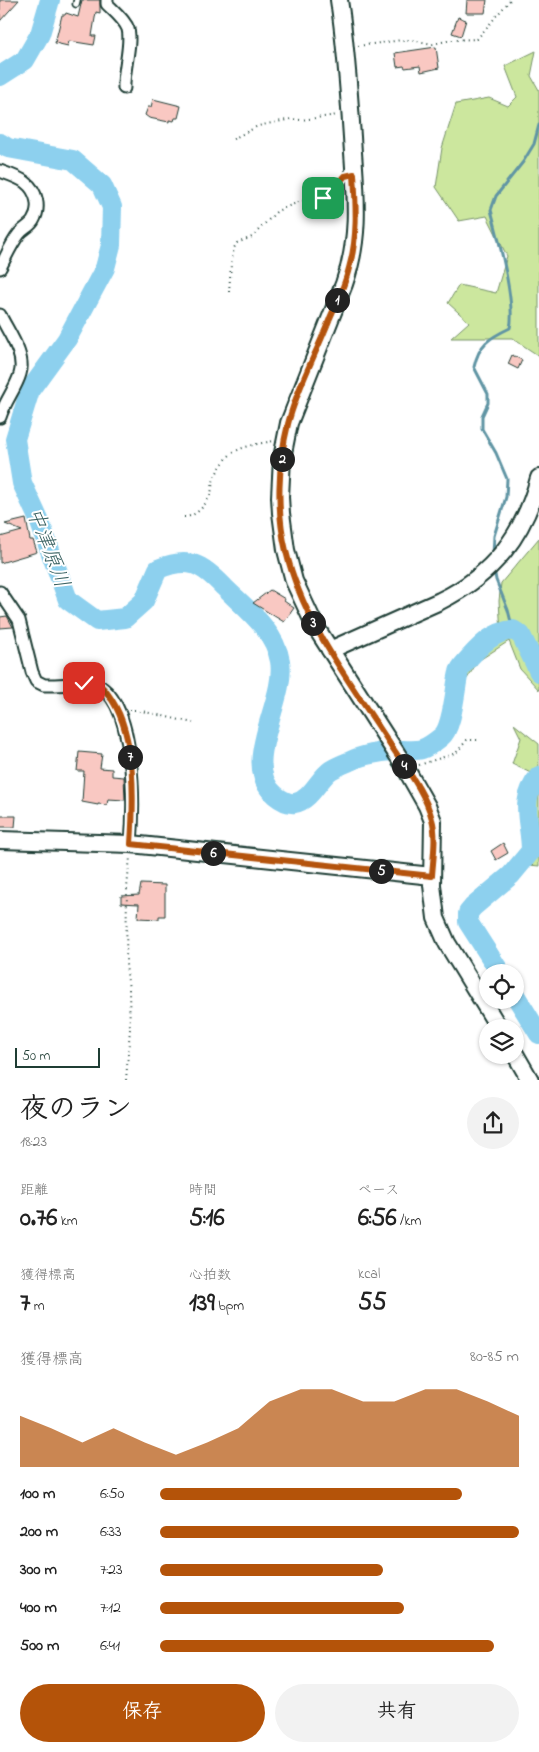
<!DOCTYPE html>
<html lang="ja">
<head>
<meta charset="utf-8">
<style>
	:root { --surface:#fff; --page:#f2f2f2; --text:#222; --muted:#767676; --accent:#b45309 }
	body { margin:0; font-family:"Indie Flower","Klee One",sans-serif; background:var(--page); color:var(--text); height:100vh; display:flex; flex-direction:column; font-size:19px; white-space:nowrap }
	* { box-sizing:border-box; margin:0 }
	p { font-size:16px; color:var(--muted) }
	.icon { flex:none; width:28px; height:28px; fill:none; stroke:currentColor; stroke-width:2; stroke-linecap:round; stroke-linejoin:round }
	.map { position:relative; height:1080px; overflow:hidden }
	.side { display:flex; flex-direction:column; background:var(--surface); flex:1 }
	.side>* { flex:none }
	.fabs { position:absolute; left:479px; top:964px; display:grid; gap:10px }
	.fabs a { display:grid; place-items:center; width:45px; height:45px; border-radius:50%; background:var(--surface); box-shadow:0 1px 4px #0004; font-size:25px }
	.scale { position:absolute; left:15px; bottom:12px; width:85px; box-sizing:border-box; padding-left:5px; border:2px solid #1f3d34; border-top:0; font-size:14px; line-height:18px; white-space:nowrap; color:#1f3d34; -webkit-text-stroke:4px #fff; paint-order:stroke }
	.pin { position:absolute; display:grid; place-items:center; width:42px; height:42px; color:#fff; margin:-21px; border-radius:10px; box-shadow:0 2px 8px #0006 }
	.km { position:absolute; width:25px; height:25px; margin:-12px; border-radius:50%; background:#222; color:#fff; font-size:14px; line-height:25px; text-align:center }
	.round { display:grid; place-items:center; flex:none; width:52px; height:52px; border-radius:26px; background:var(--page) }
	.headline { display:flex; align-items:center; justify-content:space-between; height:85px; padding:0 20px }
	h1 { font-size:28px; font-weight:700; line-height:38px }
	.metrics { display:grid; grid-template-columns:repeat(3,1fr); gap:8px; height:85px; padding:5px 20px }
	.metrics div { display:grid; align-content:center }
	.metrics b { font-size:25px; font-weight:700 }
	.metrics small { font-size:14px; font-weight:400 }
	.metrics p { font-size:14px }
	.chart { height:140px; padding:10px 20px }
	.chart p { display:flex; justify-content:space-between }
	.chart svg { width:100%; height:90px; margin-top:5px; fill:var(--accent); opacity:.7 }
	.cta { display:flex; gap:10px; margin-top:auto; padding:10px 20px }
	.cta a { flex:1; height:58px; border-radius:30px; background:var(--accent); color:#fff; font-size:20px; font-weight:700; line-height:58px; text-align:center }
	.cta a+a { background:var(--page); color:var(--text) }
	ul { padding:0 20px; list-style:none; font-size:16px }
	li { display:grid; grid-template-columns:80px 60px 1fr; align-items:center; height:38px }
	li i { height:12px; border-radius:6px; background:var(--accent) }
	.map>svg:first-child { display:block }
	.green { fill:#cce79e; stroke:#769269 }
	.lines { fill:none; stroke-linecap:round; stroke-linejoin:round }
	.stream { stroke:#6195a4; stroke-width:3 }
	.river { stroke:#8dd0ee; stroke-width:20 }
	.building { fill:#f9c8c2; stroke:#1f3d34 }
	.lane-casing { stroke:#1f3d34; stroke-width:9 }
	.street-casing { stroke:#1f3d34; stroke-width:15 }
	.secondary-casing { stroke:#1f3d34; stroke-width:20 }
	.path { stroke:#1f3d34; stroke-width:2; stroke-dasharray:1 4; stroke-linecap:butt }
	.lane { stroke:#fff; stroke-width:5.5 }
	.street { stroke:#fff; stroke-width:11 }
	.secondary { stroke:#fff; stroke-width:16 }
	.route-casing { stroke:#fff; stroke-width:10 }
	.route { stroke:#b45309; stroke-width:6 }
	.labels { text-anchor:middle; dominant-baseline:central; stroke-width:4; stroke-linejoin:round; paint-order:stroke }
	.water-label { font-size:21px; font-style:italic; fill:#3a6262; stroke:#fff }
</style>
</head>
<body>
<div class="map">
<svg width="539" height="1080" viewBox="0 0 539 1080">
	<rect width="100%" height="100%" fill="#fff"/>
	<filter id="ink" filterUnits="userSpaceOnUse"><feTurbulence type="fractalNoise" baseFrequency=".02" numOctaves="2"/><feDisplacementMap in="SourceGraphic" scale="10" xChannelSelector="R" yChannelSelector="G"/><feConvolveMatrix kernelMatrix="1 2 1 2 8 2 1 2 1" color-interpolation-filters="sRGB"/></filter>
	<g filter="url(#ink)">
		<g class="green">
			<polygon points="536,51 531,76 539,90 539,356 512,338 451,338 469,322 448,303 459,285 496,293 507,256 487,216 459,221 436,187 442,148 456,104 489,98 508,106 517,97 505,66"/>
			<polygon points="539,538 539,690 520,669 509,641 478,661 467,679 464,673 479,652 501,633 499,601 501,583"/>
			<polygon points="514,724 539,744 539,777 512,764 521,738"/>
			<polygon points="539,784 539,866 529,865 528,811"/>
		</g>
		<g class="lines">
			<g class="stream">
				<path d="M493 555 494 536 506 497 507 479 496 453 482 429V416L488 403V394L474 367C479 344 489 338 510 328 516 304 498 236 491 210L496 196 523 162 534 144 539 125"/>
				<polyline points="494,569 496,580 508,610 513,630"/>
			</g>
			<g class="river">
				<polyline points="0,76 25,60 40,34 50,0"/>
				<path d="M0 143 8 148 73 160 102 185 112 207 111 245 105 268 67 339 30 390 15 439 22 483 39 520 68 600 97 621 125 618 144 601 158 569C189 556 202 564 224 587 245 608 275 630 280 661 287 701 239 763 275 795 281 800 287 804 295 803 311 800 319 778 331 770 336 767 343 764 348 762 365 753 384 752 403 750 409 750 416 751 422 749 428 747 436 741 441 737 453 728 455 687 459 672 460 667 466 662 470 657 483 643 494 632 513 630L521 635 539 672"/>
				<path d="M500 972 468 922V913L473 907 511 875 531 851C531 821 518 802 539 776"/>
				<polyline points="515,995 539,1034"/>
			</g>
		</g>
		<g class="building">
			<polygon points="0,0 19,0 0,21"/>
			<polygon points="82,0 100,0 100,13 96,12 92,36 96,36 94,45 69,41 68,46 55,43 62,15 65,15 66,13 78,17"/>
			<polygon points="467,0 487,0 485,13 466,13"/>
			<polygon points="458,17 466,20 461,36 452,33"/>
			<polygon points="436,47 439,68 421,72 420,66 405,68 404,66 397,67 395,53"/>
			<polygon points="153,99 181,106 178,118 175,118 174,121 169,120 169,122 149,118 145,115 148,107 151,107"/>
			<polygon points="512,355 522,360 518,369 508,364"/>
			<polygon points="26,519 30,540 33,540 37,552 0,563 0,537 22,531 5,524"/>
			<polygon points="270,590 285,599 284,601 294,608 284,622 253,603"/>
			<polygon points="7,616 13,627 0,628 0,617"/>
			<polygon points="79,752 102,754 100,768 112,769 112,776 124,777 125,800 108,799 107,805 98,804 98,805 82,802 84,771 77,771"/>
			<polygon points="0,816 16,816 15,827 0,827"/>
			<polygon points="503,843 508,853 496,860 491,851"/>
			<polygon points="141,884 165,885 165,916 159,916 159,919 138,918 139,904 121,903 121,896 139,895"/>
		</g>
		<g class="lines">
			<g class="lane-casing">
				<polyline id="lane" points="76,4 77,0"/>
			</g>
			<g class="street-casing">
				<g id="street">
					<path d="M107 0V4C114 11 125 20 128 29 132 44 123 71 124 88"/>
					<path d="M0 171C8 174 18 177 25 182 37 191 41 208 33 221 30 226 23 229 19 234 11 244 6 257 0 268"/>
					<path d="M0 315C8 332 26 355 20 374 16 388 5 401 0 417"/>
					<path d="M0 592 19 620 32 672 36 681 44 685H55L91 683C137 693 134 808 131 844"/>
				</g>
			</g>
			<g class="secondary-casing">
				<g id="secondary">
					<path d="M339 0C346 45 349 91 352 137 355 189 362 234 344 284L289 423 282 458 280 497 281 513 286 550 294 581 315 626 402 762 427 806 433 821 432 885 436 918 447 943 499 1028"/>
					<path d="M330 650 440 601C493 575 524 535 539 478"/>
					<polyline points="0,840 131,844 432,876"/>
					<polyline points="515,1054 530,1080"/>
				</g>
			</g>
			<g class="path">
				<polyline points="358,46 402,40 411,40 433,44 451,40 477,39 510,0"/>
				<polyline points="233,139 258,126 291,119 301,120 338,115"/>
				<polyline points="229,292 231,264 234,248 237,243 252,237 277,211 301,201 323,198 328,195 341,180"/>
				<path d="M184 517C196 517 206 505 211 493 212 490 212 486 213 482 215 474 223 462 229 456 239 446 259 444 273 441"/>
				<polyline points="129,710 137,710 193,723"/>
				<polyline points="419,765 456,753 467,740 478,740"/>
				<polyline points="126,1080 130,1029 129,990 126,964 127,888 130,857"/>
			</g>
			<use href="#lane" class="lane"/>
			<use href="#street" class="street"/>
			<use href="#secondary" class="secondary"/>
		</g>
	</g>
	<g class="lines" filter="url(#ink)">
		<g class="route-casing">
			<path id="route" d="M84 683C89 683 95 683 99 685 105 688 108 695 112 700 136 738 134 800 131 844L432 876C433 859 437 836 432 819 425 792 405 767 390 744 351 683 303 623 286 551 276 510 278 464 288 424 297 388 317 352 330 318 337 302 345 285 349 268 358 237 356 207 354 174L345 176 328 195 323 198"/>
		</g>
		<use href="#route" class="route"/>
	</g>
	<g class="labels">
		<g class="water-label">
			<text transform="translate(47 548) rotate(69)">中津原川</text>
		</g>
	</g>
</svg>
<div class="fabs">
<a><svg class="icon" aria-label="locate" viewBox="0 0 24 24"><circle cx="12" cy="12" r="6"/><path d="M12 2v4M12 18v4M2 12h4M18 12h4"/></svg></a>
<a><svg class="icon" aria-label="layers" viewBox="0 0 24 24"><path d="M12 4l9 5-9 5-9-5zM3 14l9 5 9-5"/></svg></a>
</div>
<div class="scale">50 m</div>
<div class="pin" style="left:323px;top:198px;background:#1e9e55"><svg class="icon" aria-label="arrive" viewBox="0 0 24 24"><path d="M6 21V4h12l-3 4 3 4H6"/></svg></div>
<div class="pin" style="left:84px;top:683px;background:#d93025"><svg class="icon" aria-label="check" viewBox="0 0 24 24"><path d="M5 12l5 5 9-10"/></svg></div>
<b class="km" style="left:337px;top:300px">1</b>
<b class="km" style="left:282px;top:459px">2</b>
<b class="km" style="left:313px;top:623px">3</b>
<b class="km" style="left:404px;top:766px">4</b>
<b class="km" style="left:381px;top:871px">5</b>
<b class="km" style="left:213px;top:853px">6</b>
<b class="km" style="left:130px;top:757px">7</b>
</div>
<section class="side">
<div class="headline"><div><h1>夜のラン</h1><p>18:23</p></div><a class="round"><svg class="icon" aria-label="share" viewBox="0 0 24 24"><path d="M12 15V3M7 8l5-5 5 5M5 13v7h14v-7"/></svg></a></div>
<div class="metrics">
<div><p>距離</p><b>0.76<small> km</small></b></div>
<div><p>時間</p><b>5:16</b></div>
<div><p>ペース</p><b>6:56<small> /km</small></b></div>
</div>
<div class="metrics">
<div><p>獲得標高</p><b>7<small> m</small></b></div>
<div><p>心拍数</p><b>139<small> bpm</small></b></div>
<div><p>kcal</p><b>55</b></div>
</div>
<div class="chart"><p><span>獲得標高</span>80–85 m</p>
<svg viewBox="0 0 160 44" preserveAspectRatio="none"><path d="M0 44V19L10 25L20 32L30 25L40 32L50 38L60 32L70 25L80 12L90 6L100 6L110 12L120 12L130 6L140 6L150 12L160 19V44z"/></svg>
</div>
<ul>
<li><b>100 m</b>6:50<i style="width:84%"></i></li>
<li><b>200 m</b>6:33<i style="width:100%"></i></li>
<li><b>300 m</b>7:23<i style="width:62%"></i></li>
<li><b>400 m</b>7:12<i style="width:68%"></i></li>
<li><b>500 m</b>6:41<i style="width:93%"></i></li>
</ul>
<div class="cta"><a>保存</a><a>共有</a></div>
</section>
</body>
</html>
